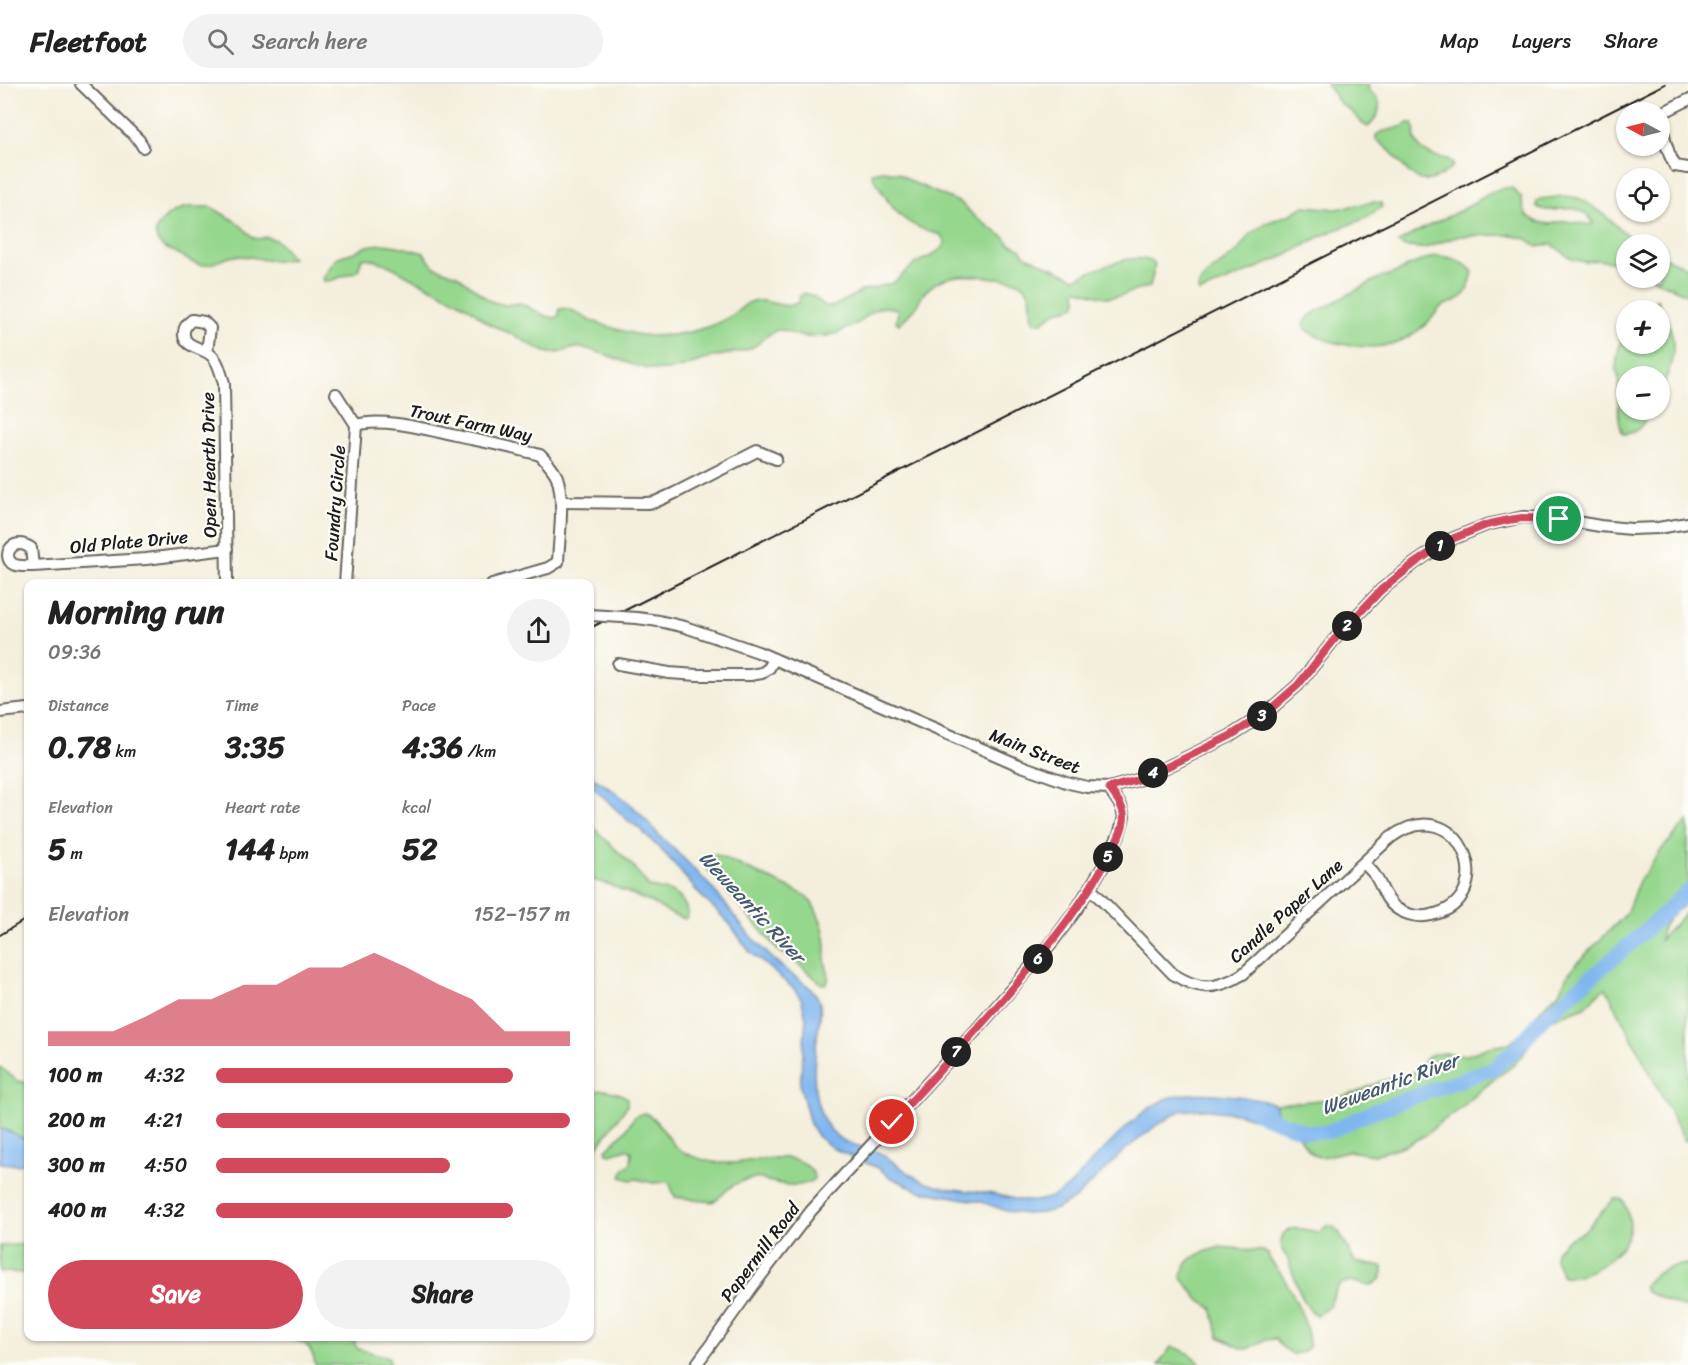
<!DOCTYPE html>
<html lang="en">
<head>
<meta charset="utf-8">
<style>
	:root { --surface:#fff; --page:#f2f2f2; --text:#222; --muted:#767676; --line:#e0e0e0; --accent:#d1495b }
	body { margin:0; font-family:Sriracha,sans-serif; background:var(--page); color:var(--text); height:100vh; display:flex; flex-direction:column; font-size:22px; white-space:nowrap }
	* { box-sizing:border-box; margin:0 }
	p { font-size:20px; color:var(--muted) }
	.icon { flex:none; width:33px; height:33px; fill:none; stroke:currentColor; stroke-width:2; stroke-linecap:round; stroke-linejoin:round }
	.map { position:relative; flex:1; overflow:hidden }
	.details { position:absolute; left:24px; top:495px; width:570px; height:762px; display:flex; flex-direction:column; background:var(--surface); border-radius:12px; box-shadow:0 2px 4px #0004 }
	.details>* { flex:none }
	.needle { width:39px; rotate:277deg }
	.tools { position:absolute; left:1616px; top:18px; display:grid; gap:12px }
	.tools a { display:grid; place-items:center; width:54px; height:54px; border-radius:50%; background:var(--surface); box-shadow:0 2px 4px #0004; font-size:30px }
	.pin { position:absolute; display:grid; place-items:center; width:51px; height:51px; color:#fff; margin:-26px; border:3px solid #fff; border-radius:50%; box-shadow:0 2px 6px #0007 }
	.km { position:absolute; width:30px; height:30px; margin:-15px; border-radius:50%; background:#222; color:#fff; font-size:16px; line-height:30px; text-align:center }
	.round { display:grid; place-items:center; flex:none; width:63px; height:63px; border-radius:32px; background:var(--page) }
	.head { display:flex; align-items:center; justify-content:space-between; height:102px; padding:0 24px }
	h1 { font-size:33px; font-weight:800; line-height:45px }
	.figures { display:grid; grid-template-columns:repeat(3,1fr); gap:9px; height:102px; padding:6px 24px }
	.figures div { display:grid; align-content:center }
	.figures b { font-size:30px; font-weight:800 }
	.figures small { font-size:16px; font-weight:400 }
	.figures p { font-size:16px }
	.chart { height:168px; padding:12px 24px }
	.chart p { display:flex; justify-content:space-between }
	.chart svg { width:100%; height:108px; margin-top:6px; fill:var(--accent); opacity:.7 }
	.action { display:flex; gap:12px; margin-top:auto; padding:12px 24px }
	.action a { flex:1; height:69px; border-radius:36px; background:var(--accent); color:#fff; font-size:24px; font-weight:800; line-height:69px; text-align:center }
	.action a+a { background:var(--page); color:var(--text) }
	ul { padding:0 24px; list-style:none; font-size:20px }
	li { display:grid; grid-template-columns:96px 72px 1fr; align-items:center; height:45px }
	li i { height:15px; border-radius:8px; background:var(--accent) }
	header { display:flex; align-items:center; gap:36px; box-sizing:border-box; height:84px; padding:0 30px; background:var(--surface); border-bottom:2px solid var(--line) }
	header strong { font-size:28px }
	nav { display:flex; gap:33px; margin-inline-start:auto; font-size:21px }
	.search { width:420px; height:54px; background:var(--page); display:flex; align-items:center; gap:15px; box-sizing:border-box; padding:0 21px; border-radius:33px; color:var(--muted); font-size:22px }
	.map>svg:first-child { display:block }
	.green { fill:#96d78e; stroke:#597a55; stroke-width:1.5 }
	.water { fill:#80b6ef; stroke:#4e6986; stroke-width:1.5 }
	.lines { fill:none; stroke-linecap:round; stroke-linejoin:round }
	.river { stroke:#80b6ef; stroke-width:15 }
	.minor-casing { stroke:#68665f; stroke-width:14 }
	.minor { stroke:#fff; stroke-width:10 }
	.rail { stroke:#1c1c1c; stroke-width:2 }
	.minor-bridge-casing { stroke:#68665f; stroke-width:14; stroke-linecap:butt }
	.minor-bridge { stroke:#fff; stroke-width:10 }
	.route-casing { stroke:#fff; stroke-width:12 }
	.route { stroke:#d1495b; stroke-width:8 }
	.labels { text-anchor:middle; dominant-baseline:central; stroke-width:4.5; stroke-linejoin:round; paint-order:stroke }
	.street-label { font-size:18px; fill:#1c1c1c; stroke:#fdfcf7 }
	.water-label { font-size:20px; font-style:italic; fill:#445a70; stroke:#fdfcf7 }
</style>
</head>
<body>
<header>
<strong>Fleetfoot</strong>
<div class="search"><svg class="icon" aria-label="search" viewBox="0 0 24 24"><circle cx="10" cy="10" r="6"/><path d="M15 15l6 6"/></svg>Search here</div>
<nav><a>Map</a><a>Layers</a><a>Share</a></nav>
</header>
<div class="map">
<svg width="1688" height="1281" viewBox="0 0 1688 1281">
	<rect width="100%" height="100%" fill="#fdfcf7"/>
	<filter id="ink" filterUnits="userSpaceOnUse"><feTurbulence type="fractalNoise" baseFrequency=".0167" numOctaves="2"/><feDisplacementMap in="SourceGraphic" scale="12" xChannelSelector="R" yChannelSelector="G"/><feConvolveMatrix kernelMatrix="1 2 1 2 8 2 1 2 1" color-interpolation-filters="sRGB"/></filter>
	<filter id="wash" filterUnits="userSpaceOnUse"><feTurbulence type="fractalNoise" baseFrequency=".008" numOctaves="4" result="noise"/><feDisplacementMap in="SourceGraphic" scale="24" xChannelSelector="R" yChannelSelector="G"/><feGaussianBlur stdDeviation="1.35" result="paint"/><feColorMatrix in="noise" values="0 0 0 0 0 0 0 0 0 0 0 0 0 0 0 0 0 1.4 0 .05"/><feComposite in="paint" operator="in"/></filter>
	<g filter="url(#wash)">
		<rect width="100%" height="100%" fill="#f4efdc"/>
		<g class="green">
			<path d="M1326 0H1368L1369 7C1372 10 1375 11 1377 14 1384 23 1375 37 1368 43L1364 41 1352 28 1340 19Z"/>
			<path d="M1408 39H1413C1415 44 1414 50 1415 55 1420 69 1435 73 1448 75L1453 81C1451 87 1448 86 1443 90 1420 107 1408 88 1394 71 1389 65 1382 60 1376 55V51C1385 44 1398 47 1408 39Z"/>
			<path d="M883 87 898 89 914 99 961 119 975 133 1004 153 1010 160 1020 164 1024 171 1075 194C1096 187 1135 164 1155 180L1150 203C1137 204 1126 212 1112 213 1101 214 1090 208 1078 206L1076 208 1077 217 1074 223 1057 227 1042 238 1035 239C1027 230 1035 214 1026 204 1019 195 1007 195 996 194 971 191 945 187 926 207 921 212 919 218 916 223 911 229 905 234 899 240L896 238 898 227 897 225C877 219 873 228 858 239 852 243 843 246 837 249 828 253 806 254 797 251 791 250 786 245 779 246 769 247 762 258 753 263 741 269 726 270 713 273 693 278 679 288 656 286 630 284 608 268 582 264 569 262 557 274 543 267 534 263 527 258 519 254 508 248 496 244 486 238 481 235 477 230 472 226 456 215 437 207 420 198 401 189 383 175 362 174L358 187 330 197H323C323 192 326 190 329 185 338 169 340 173 355 168 359 166 363 163 368 162 386 157 407 164 424 169L433 182 457 191 490 217 505 221 520 219 546 232 555 234 559 232V225C573 222 580 233 592 237 611 243 631 251 651 252 680 252 706 247 731 232 738 228 745 219 753 217 768 213 783 228 798 218L800 212 804 209 813 212 825 222 832 223 864 206 893 199 916 179 931 172 943 163 945 159 941 151C911 144 897 133 881 106 878 100 873 96 872 89Z"/>
			<path d="M1502 104H1512L1521 113 1524 127 1527 132 1538 138 1550 140 1565 137 1592 141 1593 138C1574 111 1554 135 1536 122L1537 118 1541 115 1563 112 1579 114 1600 127 1637 160H1626V183L1612 178 1596 176 1585 178 1572 175 1551 160 1537 163 1527 155 1510 151 1459 152 1425 164 1405 163 1398 159C1420 144 1445 135 1469 122 1480 116 1490 107 1502 104Z"/>
			<polygon points="1373,118 1381,119 1382,123 1366,134 1323,151 1287,171 1199,209 1198,205 1200,198 1207,190 1238,167 1249,151 1266,139 1291,130 1304,122 1337,125"/>
			<path d="M211 123 237 138 254 154 259 155 266 153 276 156 292 174C273 181 256 172 237 172 225 172 214 182 201 181 192 180 185 174 177 169 171 166 164 165 160 160 146 145 170 128 183 124 192 122 202 123 211 123Z"/>
			<polygon points="1659,171 1688,183 1688,212 1682,208 1651,194 1659,194"/>
			<path d="M1435 172C1450 172 1463 176 1473 188 1471 196 1468 208 1462 213 1456 218 1447 219 1441 223 1437 226 1436 230 1432 234 1423 244 1411 252 1399 258 1377 268 1317 262 1303 241L1310 231 1379 194 1398 188 1408 182Z"/>
			<path d="M1657 215C1662 228 1672 241 1673 256 1675 274 1666 296 1659 312V292H1626V326H1652C1643 338 1640 350 1623 350 1615 332 1620 311 1618 293 1617 285 1616 291 1616 283 1617 271 1620 256 1626 246V260H1659V226H1645Z"/>
			<path d="M1688 737V817C1673 831 1663 834 1660 856L1688 826V1055L1685 1057 1606 904 1600 908 1585 923 1553 935 1543 943 1533 954 1522 972 1510 984 1493 996 1455 1029 1439 1039 1426 1051 1406 1061 1374 1071 1348 1067 1322 1073 1315 1072 1308 1066 1300 1054 1290 1046 1276 1041V1020L1333 1015 1355 1009 1379 998 1409 991 1419 985 1425 975 1433 970 1446 969 1467 971 1489 963 1507 960 1515 955 1521 950 1539 927 1559 908 1569 889 1580 876 1626 830 1638 799 1662 765Z"/>
			<path d="M590 741 596 746 634 783 649 803C669 806 685 809 688 832L685 835 673 831 652 819 610 801 593 796 590 792Z"/>
			<path d="M715 770 807 812C819 828 826 847 826 866 826 869 825 872 825 876 826 885 831 890 827 899L822 900 797 879 778 866 705 782Z"/>
			<path d="M0 983 18 997 28 999V1056C16 1053 13 1046 0 1045Z"/>
			<polygon points="606,1006 621,1010 627,1014 627,1022 590,1073 590,1007"/>
			<path d="M644 1029C656 1032 666 1052 675 1062 685 1072 709 1078 723 1079 728 1079 736 1079 741 1078 761 1076 791 1067 808 1083 812 1087 814 1089 814 1095 804 1104 784 1101 772 1098 769 1098 766 1096 763 1095 747 1093 734 1099 724 1109 719 1113 718 1116 712 1118L675 1113 669 1098 653 1099 637 1095 631 1096 621 1093 624 1085 631 1079 632 1068 627 1065 610 1070 607 1069 606 1066 625 1047 635 1032Z"/>
			<path d="M1614 1115H1620L1624 1117C1626 1124 1630 1133 1630 1140 1629 1167 1588 1197 1562 1192L1555 1174 1556 1167 1565 1157 1583 1148Z"/>
			<path d="M1327 1142H1332L1339 1148 1355 1178 1383 1183C1384 1193 1379 1198 1370 1202 1360 1199 1344 1193 1337 1204 1333 1210 1333 1217 1328 1223 1325 1226 1320 1229 1316 1231 1301 1222 1294 1189 1287 1173 1279 1165 1278 1149 1291 1145 1298 1143 1311 1147 1319 1148Z"/>
			<polygon points="28,1160 28,1189 0,1188 0,1162"/>
			<path d="M1220 1163 1263 1167 1268 1170C1270 1179 1278 1185 1283 1193 1294 1211 1310 1243 1309 1263L1303 1268 1293 1270 1282 1263 1275 1255 1265 1256 1247 1265 1241 1264 1219 1253 1212 1224 1200 1217 1181 1193C1184 1172 1203 1169 1220 1163Z"/>
			<path d="M1688 1180V1224C1673 1222 1660 1213 1646 1208L1644 1202C1653 1188 1672 1181 1688 1180Z"/>
			<path d="M281 1253H357L354 1259 358 1265 388 1273 390 1276V1281H315C312 1258 301 1257 281 1253Z"/>
			<path d="M1171 1263C1183 1264 1193 1272 1202 1281H1158Z"/>
		</g>
		<g class="water">
			<path d="M590 692C610 704 630 717 646 736 652 742 656 749 662 754 683 773 704 794 722 816 734 831 745 848 759 861 768 870 777 879 787 887 798 895 813 903 819 916 823 928 818 942 817 954 812 988 810 1034 842 1056 853 1063 867 1062 878 1068 899 1080 913 1096 936 1102 955 1106 974 1107 993 1110 1010 1113 1028 1121 1045 1115 1073 1107 1080 1088 1099 1070 1115 1056 1128 1039 1145 1027 1151 1023 1159 1019 1166 1015 1191 1004 1249 1012 1276 1020V1041L1236 1029 1201 1025 1180 1027 1157 1041 1125 1066 1075 1115 1056 1125 1043 1129 1026 1130 1006 1127 982 1118 919 1107 890 1093 878 1084 834 1065 817 1052 810 1040 800 1002 806 934 801 914 794 905 749 867 729 839 701 812 668 773 640 745 627 736 594 704 590 702Z"/>
			<path d="M0 1045C13 1046 16 1053 28 1056V1078L18 1081 0 1079Z"/>
		</g>
		<g class="lines">
			<polyline class="river" points="1258,1030 1307,1048 1328,1048 1374,1027 1494,984 1517,964 1541,936 1636,855 1688,807"/>
		</g>
	</g>
	<g filter="url(#ink)">
		<g class="lines">
			<g class="minor-casing">
				<g id="minor">
					<polyline points="81,0 139,56 143,63"/>
					<path d="M1688 16 1662 29C1662 48 1666 66 1675 82L1688 84"/>
					<path d="M207 268 210 244 204 238 192 236C188 239 184 243 184 248 182 264 204 263 212 272 219 278 221 291 224 299L227 500"/>
					<polyline points="336,310 356,341 345,500"/>
					<path d="M356 341C384 333 428 346 457 352 485 358 512 363 540 371 546 377 553 384 557 393 565 417 559 453 558 478L548 484 492 500"/>
					<polyline points="561,418 647,419 655,418 675,409 757,367 776,375"/>
					<path d="M33 482C27 482 18 483 13 480 2 474 10 451 31 464L33 482 146 475 227 465"/>
					<polyline points="659,537 685,543 758,568 1019,681 1069,699 1087,703 1109,704 1141,695 1175,679 1230,652 1266,629 1298,601 1334,556 1381,506 1415,479 1447,457 1486,441 1523,433 1559,435 1600,442 1631,445 1658,444 1688,439"/>
					<polyline points="618,580 669,589 697,591 750,591 762,589 769,584 774,575"/>
					<polyline points="0,628 28,625"/>
					<path d="M1090 804 1173 890C1199 907 1217 906 1243 890L1390 754C1460 702 1503 817 1431 831 1420 834 1406 831 1396 824 1384 815 1382 801 1374 790 1371 786 1367 783 1364 779"/>
					<polyline points="696,1281 753,1202 811,1127 978,944 1053,857 1076,826 1104,781 1119,751 1124,733 1121,722 1109,704"/>
				</g>
			</g>
			<use href="#minor" class="minor"/>
			<g class="rail">
				<polyline points="590,544 1665,0"/>
				<polyline points="0,851 28,834"/>
			</g>
			<g class="minor-bridge-casing">
				<polyline id="minor-bridge" points="590,531 637,534 659,537"/>
			</g>
			<use href="#minor-bridge" class="minor-bridge"/>
		</g>
	</g>
	<g class="lines" filter="url(#ink)">
		<g class="route-casing">
			<path id="route" d="M892 1038C933 994 974 949 1014 903 1050 861 1084 819 1110 770 1116 759 1124 745 1124 732 1123 721 1115 712 1109 704L1141 695 1175 679 1230 652 1266 629 1298 601 1334 556 1381 506 1415 479 1447 457 1486 441 1508 436 1522 434 1559 435"/>
		</g>
		<use href="#route" class="route"/>
	</g>
	<g class="labels">
		<g class="street-label">
			<text transform="translate(471 339) rotate(12)">Trout Farm Way</text>
			<text transform="translate(209 381) rotate(-91)">Open Hearth Drive</text>
			<text transform="translate(335 419) rotate(-86)">Foundry Circle</text>
			<text transform="translate(129 458) rotate(-5)">Old Plate Drive</text>
			<text transform="translate(1035 667) rotate(21)">Main Street</text>
			<text transform="translate(1286 827) rotate(-42)">Candle Paper Lane</text>
			<text transform="translate(760 1168) rotate(-53)">Papermill Road</text>
		</g>
		<g class="water-label">
			<text transform="translate(752 823) rotate(47)">Weweantic River</text>
			<text transform="translate(1390 1000) rotate(-20)">Weweantic River</text>
		</g>
	</g>
</svg>
<div class="tools">
<a><svg class="needle" viewBox="-14 -14 28 28"><path d="M0-13l5 13h-10z" fill="#e53935"/><path d="M0 13l5-13h-10z" fill="#767676"/></svg></a>
<a><svg class="icon" aria-label="locate" viewBox="0 0 24 24"><circle cx="12" cy="12" r="6"/><path d="M12 2v4M12 18v4M2 12h4M18 12h4"/></svg></a>
<a><svg class="icon" aria-label="layers" viewBox="0 0 24 24"><path d="M12 4l9 5-9 5-9-5zM3 14l9 5 9-5"/></svg></a>
<a>+</a>
<a>−</a>
</div>
<div class="pin" style="left:1559px;top:435px;background:#1e9e55"><svg class="icon" aria-label="arrive" viewBox="0 0 24 24"><path d="M6 21V4h12l-3 4 3 4H6"/></svg></div>
<div class="pin" style="left:892px;top:1038px;background:#d93025"><svg class="icon" aria-label="check" viewBox="0 0 24 24"><path d="M5 12l5 5 9-10"/></svg></div>
<b class="km" style="left:1440px;top:462px">1</b>
<b class="km" style="left:1347px;top:542px">2</b>
<b class="km" style="left:1262px;top:632px">3</b>
<b class="km" style="left:1153px;top:689px">4</b>
<b class="km" style="left:1108px;top:773px">5</b>
<b class="km" style="left:1038px;top:875px">6</b>
<b class="km" style="left:956px;top:968px">7</b>
<section class="details">
<div class="head"><div><h1>Morning run</h1><p>09:36</p></div><a class="round"><svg class="icon" aria-label="share" viewBox="0 0 24 24"><path d="M12 15V3M7 8l5-5 5 5M5 13v7h14v-7"/></svg></a></div>
<div class="figures">
<div><p>Distance</p><b>0.78<small> km</small></b></div>
<div><p>Time</p><b>3:35</b></div>
<div><p>Pace</p><b>4:36<small> /km</small></b></div>
</div>
<div class="figures">
<div><p>Elevation</p><b>5<small> m</small></b></div>
<div><p>Heart rate</p><b>144<small> bpm</small></b></div>
<div><p>kcal</p><b>52</b></div>
</div>
<div class="chart"><p><span>Elevation</span>152–157 m</p>
<svg viewBox="0 0 160 44" preserveAspectRatio="none"><path d="M0 44V38L10 38L20 38L30 32L40 25L50 25L60 19L70 19L80 12L90 12L100 6L110 12L120 19L130 25L140 38L150 38L160 38V44z"/></svg>
</div>
<ul>
<li><b>100 m</b>4:32<i style="width:84%"></i></li>
<li><b>200 m</b>4:21<i style="width:100%"></i></li>
<li><b>300 m</b>4:50<i style="width:66%"></i></li>
<li><b>400 m</b>4:32<i style="width:84%"></i></li>
</ul>
<div class="action"><a>Save</a><a>Share</a></div>
</section>
</div>
</body>
</html>
